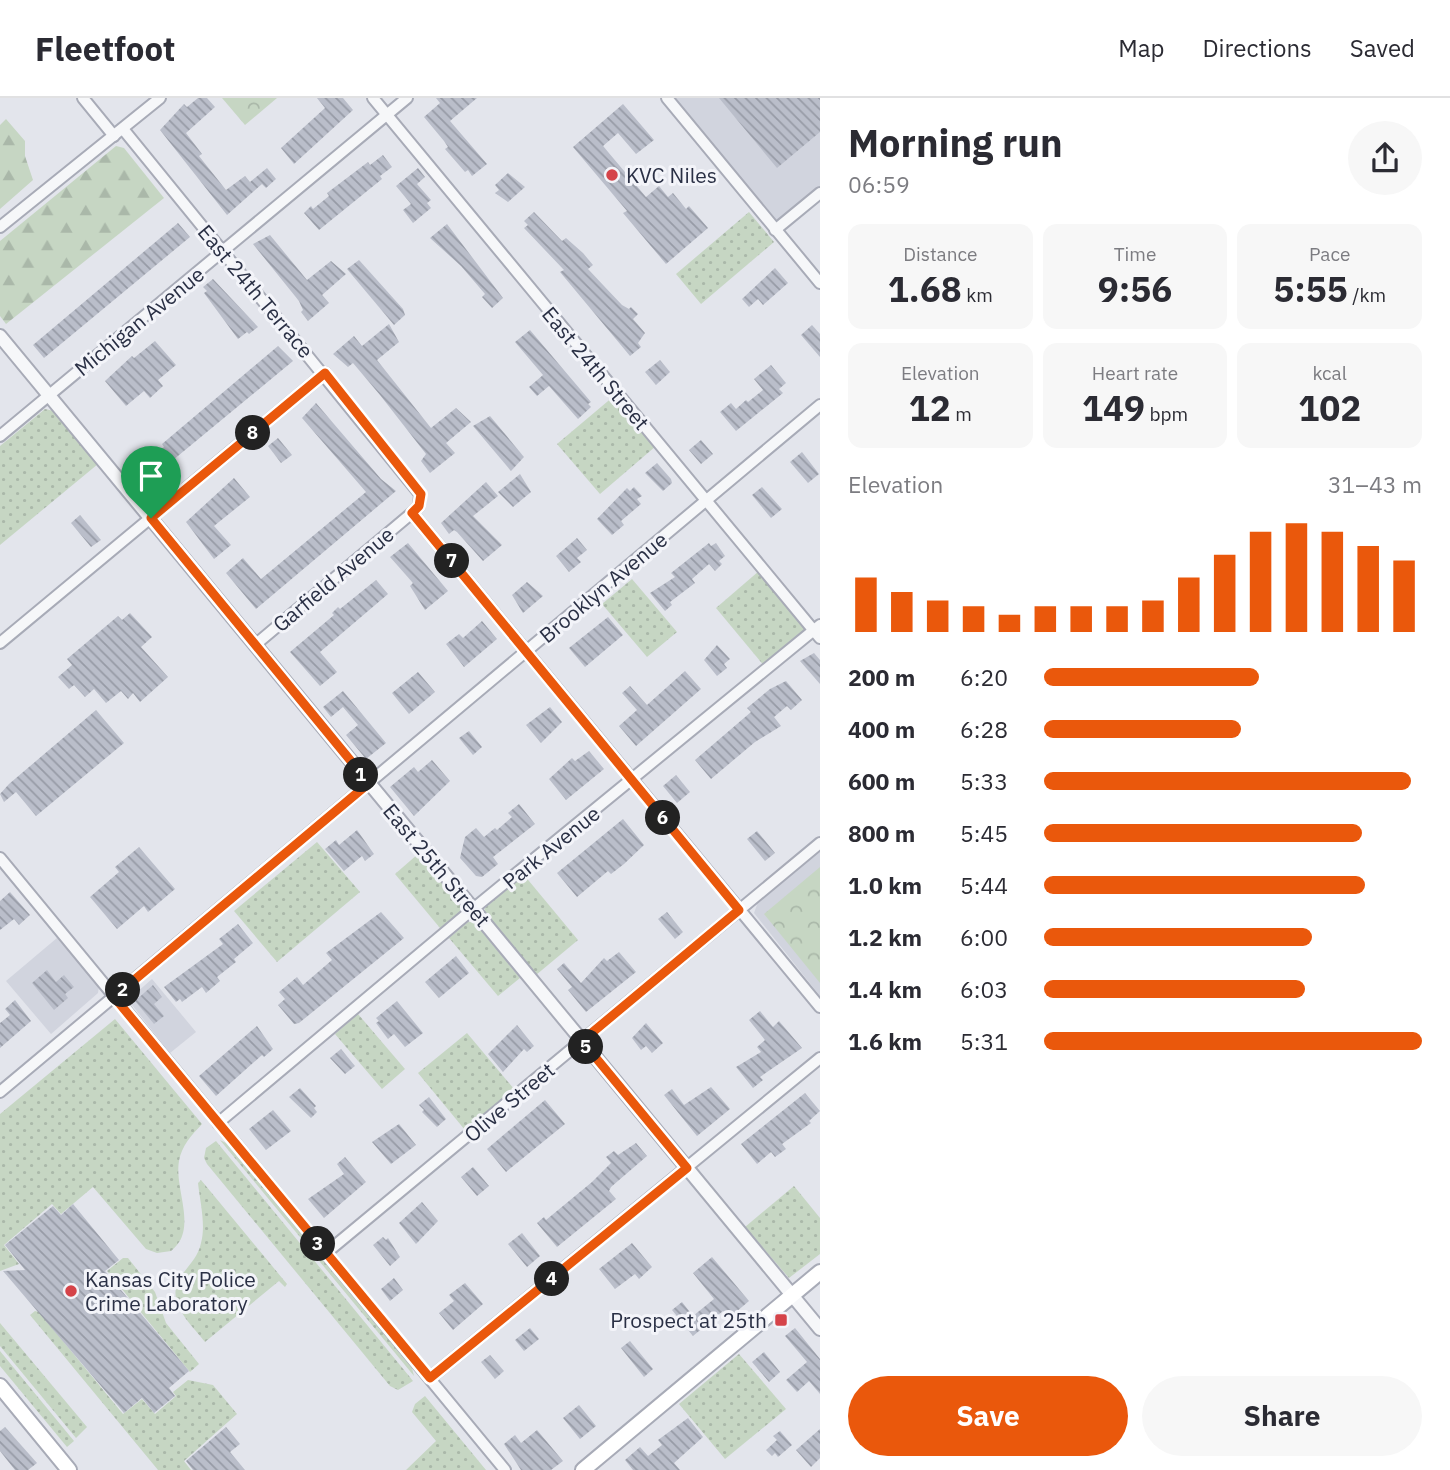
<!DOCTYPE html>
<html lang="en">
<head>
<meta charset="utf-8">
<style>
	:root { --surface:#fff; --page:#f7f7f7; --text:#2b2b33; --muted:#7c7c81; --line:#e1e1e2; --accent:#ea580c }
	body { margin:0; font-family:"IBM Plex Sans",sans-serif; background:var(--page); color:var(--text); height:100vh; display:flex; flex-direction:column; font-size:26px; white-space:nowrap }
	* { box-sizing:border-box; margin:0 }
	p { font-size:23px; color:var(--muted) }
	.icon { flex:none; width:38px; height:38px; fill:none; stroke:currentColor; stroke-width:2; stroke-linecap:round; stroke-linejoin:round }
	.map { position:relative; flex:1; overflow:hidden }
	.drawer { display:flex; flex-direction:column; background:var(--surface); width:630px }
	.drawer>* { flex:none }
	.pin { position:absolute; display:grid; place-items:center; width:60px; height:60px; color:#fff; margin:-72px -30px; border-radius:50% 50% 50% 0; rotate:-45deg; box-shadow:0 0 7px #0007 }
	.pin .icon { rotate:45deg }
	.km { position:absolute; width:35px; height:35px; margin:-18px; border-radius:50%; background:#222; color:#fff; font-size:19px; line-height:35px; text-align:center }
	.round { display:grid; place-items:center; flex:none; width:74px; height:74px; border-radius:37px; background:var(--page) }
	.summary { display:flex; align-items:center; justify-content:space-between; height:119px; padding:0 28px }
	h1 { font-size:38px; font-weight:700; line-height:52px }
	.figures { display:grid; grid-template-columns:repeat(3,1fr); gap:10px; height:119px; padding:7px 28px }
	.figures div { display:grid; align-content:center; border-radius:14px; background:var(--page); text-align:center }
	.figures b { font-size:35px; font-weight:700 }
	.figures small { font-size:19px; font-weight:400 }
	.figures p { font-size:19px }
	.chart { height:196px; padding:14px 28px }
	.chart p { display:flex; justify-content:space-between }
	.chart svg { width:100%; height:126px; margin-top:7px; stroke:var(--accent); stroke-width:6 }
	.action { display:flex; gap:14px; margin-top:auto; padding:14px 28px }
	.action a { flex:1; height:80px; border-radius:42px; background:var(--accent); color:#fff; font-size:28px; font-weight:700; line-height:80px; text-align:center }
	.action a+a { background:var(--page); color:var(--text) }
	ul { padding:0 28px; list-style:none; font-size:23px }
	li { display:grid; grid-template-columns:112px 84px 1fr; align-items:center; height:52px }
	li i { height:18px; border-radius:9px; background:var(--accent) }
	header { display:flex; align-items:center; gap:42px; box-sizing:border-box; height:98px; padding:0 35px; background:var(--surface); border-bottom:2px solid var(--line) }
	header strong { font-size:33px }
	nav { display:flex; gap:38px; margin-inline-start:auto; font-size:24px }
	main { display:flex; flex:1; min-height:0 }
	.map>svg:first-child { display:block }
	.built { fill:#d1d4de }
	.grass { fill:url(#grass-dots) }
	.forest { fill:url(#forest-firs) }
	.park { fill:url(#park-crowns) }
	.building { fill:url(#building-back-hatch) }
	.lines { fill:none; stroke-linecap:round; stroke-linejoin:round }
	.minor-casing { stroke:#a8abb7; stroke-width:14 }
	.tertiary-casing { stroke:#a8abb7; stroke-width:16 }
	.secondary-casing { stroke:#a8abb7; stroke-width:18 }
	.minor { stroke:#f6f7f9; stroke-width:10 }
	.tertiary { stroke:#f6f7f9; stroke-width:12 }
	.secondary { stroke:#fff; stroke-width:14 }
	.route-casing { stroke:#fff; stroke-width:14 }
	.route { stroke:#ea580c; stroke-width:9 }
	.poi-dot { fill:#d54349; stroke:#f3f4f9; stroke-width:2.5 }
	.labels { text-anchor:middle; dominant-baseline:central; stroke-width:6; stroke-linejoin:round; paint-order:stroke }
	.poi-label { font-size:21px; fill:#2a3045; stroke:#f3f4f9; text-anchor:start }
	.street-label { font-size:21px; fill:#2a3045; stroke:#f3f4f9 }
</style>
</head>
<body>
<header>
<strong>Fleetfoot</strong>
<nav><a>Map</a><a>Directions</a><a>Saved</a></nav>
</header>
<main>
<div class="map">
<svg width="820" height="1372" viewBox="0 0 820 1372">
	<defs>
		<pattern id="grass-dots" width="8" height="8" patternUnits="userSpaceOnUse" patternTransform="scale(1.75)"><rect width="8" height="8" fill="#c6d6c3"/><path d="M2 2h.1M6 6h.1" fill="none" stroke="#aab8a9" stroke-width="1.8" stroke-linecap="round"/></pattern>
		<pattern id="forest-firs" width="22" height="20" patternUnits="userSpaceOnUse" patternTransform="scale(1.75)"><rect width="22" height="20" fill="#c6d6c3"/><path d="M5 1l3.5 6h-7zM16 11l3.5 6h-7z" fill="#aab8a9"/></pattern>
		<pattern id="park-crowns" width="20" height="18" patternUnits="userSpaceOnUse" patternTransform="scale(1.75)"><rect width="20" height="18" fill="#c6d6c3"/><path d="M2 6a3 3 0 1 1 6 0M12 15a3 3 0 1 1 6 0" fill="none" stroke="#aab8a9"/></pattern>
		<pattern id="building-back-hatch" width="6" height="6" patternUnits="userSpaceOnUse" patternTransform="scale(1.75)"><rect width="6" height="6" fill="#babeca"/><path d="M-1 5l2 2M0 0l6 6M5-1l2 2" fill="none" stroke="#979ba6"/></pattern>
	</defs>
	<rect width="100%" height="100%" fill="#e3e5ec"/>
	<g class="built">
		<polygon points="675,0 820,0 820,91 780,126"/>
		<polygon points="820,753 820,898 754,815 758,804"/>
		<polygon points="57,840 99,888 98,895 51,936 6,883"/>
		<polygon points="152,881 196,934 170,955 128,902"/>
	</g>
	<g class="grass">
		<polygon points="749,114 774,144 701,206 676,176"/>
		<polygon points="614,298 656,348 600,396 557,346"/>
		<polygon points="45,311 54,313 98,366 0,447 0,348"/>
		<polygon points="759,473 808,533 765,569 716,510"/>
		<polygon points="632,481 677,534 647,559 602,506"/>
		<polygon points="317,744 360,794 277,864 234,813"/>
		<polygon points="418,756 461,806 460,814 440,830 395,776"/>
		<polygon points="524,777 578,842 536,877 484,814 485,810"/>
		<polygon points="468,824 474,824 520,880 498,898 449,840"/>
		<polygon points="358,916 405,971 382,991 335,936"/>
		<path d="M115 921 202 1026C191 1038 182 1047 179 1063 174 1092 199 1132 171 1153L157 1155 146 1151 93 1089 61 1116 52 1106 4 1147 19 1166 0 1173V1016Z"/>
		<polygon points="467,935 514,991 465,1032 418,975"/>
		<polygon points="220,1042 228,1046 311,1148 309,1150"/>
		<polygon points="216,1043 409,1278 413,1283 398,1292 390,1288 207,1066 204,1060 206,1050"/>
		<path d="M201 1082 287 1186 285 1189 279 1183 205 1244C190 1225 164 1203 181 1178 189 1167 198 1159 201 1145 206 1127 200 1104 198 1085Z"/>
		<polygon points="794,1088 820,1120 820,1156 789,1180 745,1129"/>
		<polygon points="314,1151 412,1270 414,1278 311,1153"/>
		<polygon points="123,1160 128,1160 155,1194 166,1225 199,1266 190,1274 107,1173"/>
		<polygon points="35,1213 39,1214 123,1316 142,1301 155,1316 176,1298 173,1294 188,1282 213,1287 237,1316 184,1363 191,1372 158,1372 30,1217"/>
		<polygon points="0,1225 87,1329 76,1340 0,1248"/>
		<polygon points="0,1253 74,1343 67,1349 0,1268"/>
		<polygon points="739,1256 786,1311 725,1361 679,1306"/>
		<polygon points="425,1298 486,1372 406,1372 436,1343 412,1314 415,1306"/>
	</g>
	<g class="forest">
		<polygon points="6,21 25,43 25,58 33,82 0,111 0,27"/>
		<polygon points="116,48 124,50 164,100 6,226 0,218 0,143"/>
	</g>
	<g class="park">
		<polygon points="222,0 277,0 245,27"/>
		<polygon points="820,769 820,885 764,816"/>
	</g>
	<g class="building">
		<polygon points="198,0 207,0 215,9 186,35 202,56 199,58 226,92 245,78 250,84 267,70 276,81 266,90 262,86 227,117 160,32 184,6 187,9"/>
		<polygon points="317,0 343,0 353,12 294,66 281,50 325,10"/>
		<polygon points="436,0 477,0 450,23 487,66 472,78 468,72 465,74 445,51 448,49 444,43 424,19 440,5"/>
		<polygon points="719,0 820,0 820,34 777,70"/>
		<polygon points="623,6 654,42 636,56 618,35 603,48 646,99 659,88 668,99 673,95 686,111 689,108 708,130 666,166 623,115 627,113 573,49"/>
		<polygon points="383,57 392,69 380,78 382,81 319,132 304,115 311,108 313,111 329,98 327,95 368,64 370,67"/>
		<polygon points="418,70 425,79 417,86 431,102 427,105 431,110 413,125 403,112 411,106 396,88"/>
		<polygon points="508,75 525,89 508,104 495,95 499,92 495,87"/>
		<polygon points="534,114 562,143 566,140 583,155 593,167 588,171 604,188 622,207 629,211 631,209 638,216 633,221 645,235 638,245 641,249 630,258 560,174 564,172 524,130 528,127 524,123"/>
		<polygon points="178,125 190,139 44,260 33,247"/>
		<polygon points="447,126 503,200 492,210 482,199 485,196 461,168 430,140"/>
		<polygon points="270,137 307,182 331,163 346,176 322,197 329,205 308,223 301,214 303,212 299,203 253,146"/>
		<polygon points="359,162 403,211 405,217 394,227 347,171"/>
		<polygon points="775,170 788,185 763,207 758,201 749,209 742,201"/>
		<polygon points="213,181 258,229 249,236 247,234 238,241 204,195 207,193 203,189"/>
		<polygon points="389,226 399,244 377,262 431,330 456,310 471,324 446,345 455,355 430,375 421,363 426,356 380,297 353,265 348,269 333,256 354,238 362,248"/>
		<polygon points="812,227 820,236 820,259 801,237"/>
		<polygon points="530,232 591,304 588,306 591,309 578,321 549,288 537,298 529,289 543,277 515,244"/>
		<polygon points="155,243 176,267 158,282 163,288 150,300 144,293 126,308 105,283 132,258 134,260"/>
		<polygon points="278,248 293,263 167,367 169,369 146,388 136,377 140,373 138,371 164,349 162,346"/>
		<polygon points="660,262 670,274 656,287 645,274"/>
		<polygon points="771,267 786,285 779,291 783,295 736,333 720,314 731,305 736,311 746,302 748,304 763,292 754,281"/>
		<polygon points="316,305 381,381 396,393 256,511 226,475 243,460 261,481 366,394 302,320"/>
		<polygon points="490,318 524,359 511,373 473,328"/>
		<polygon points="278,340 292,357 281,365 268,348"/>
		<polygon points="701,342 713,356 701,366 689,352"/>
		<polygon points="802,354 819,376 808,385 790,364"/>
		<polygon points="657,365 671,381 672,385 663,393 645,375"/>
		<polygon points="520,376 531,394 513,409 498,394"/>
		<polygon points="234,380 250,399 214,428 231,447 214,461 186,424"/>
		<polygon points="486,384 498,398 473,418 502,447 483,463 457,434 454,432 449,436 441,425"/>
		<polygon points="634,389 642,398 637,401 641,406 621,423 624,427 612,437 597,421 627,390 630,393"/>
		<polygon points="762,389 782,411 771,420 752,397"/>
		<polygon points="80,417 101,442 91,449 71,425"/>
		<polygon points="577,440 587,452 577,460 581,464 569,474 556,458"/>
		<polygon points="408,445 448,493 425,512 410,488 413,485 390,459"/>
		<polygon points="709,445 711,448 716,445 725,458 719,463 722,466 715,473 709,466 692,481 695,485 670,504 672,507 665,513 650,495 675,479 671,475"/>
		<polygon points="376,482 388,496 320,554 337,574 320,588 290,554 334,517 332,515 338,509 340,511"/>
		<polygon points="527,484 543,498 523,515 512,497"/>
		<polygon points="130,515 152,539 141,549 168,579 140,604 133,595 128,601 121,593 106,605 94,591 85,599 74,587 69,591 58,579 72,567 67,561 118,518 122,522"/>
		<polygon points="608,519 623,537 585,569 569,550"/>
		<polygon points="482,523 497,541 464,569 446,546 459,536 463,540"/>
		<polygon points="717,547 730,561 724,566 727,570 717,578 704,562"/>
		<polygon points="814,555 820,562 820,586 800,563"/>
		<polygon points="685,573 701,591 636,648 619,628 637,612 622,595 630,588 647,607"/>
		<polygon points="418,574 435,594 409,616 392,595"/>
		<polygon points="786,583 802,602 791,612 787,608 774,619 781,628 755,644 711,681 695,662 751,614 747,610 770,591"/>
		<polygon points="343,593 386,645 366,661 346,637 358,627 343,609 331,619 323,609"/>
		<polygon points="550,609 562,624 541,645 526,627"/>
		<polygon points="96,612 124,645 36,718 16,694 4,704 0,696 9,686"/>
		<polygon points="469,633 482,649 473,657 459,640"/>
		<polygon points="589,653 604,671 566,702 549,681 572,660 575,663"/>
		<polygon points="432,662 450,683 414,718 390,689 414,669 418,674"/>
		<polygon points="676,677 690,694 677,705 663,688"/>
		<polygon points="519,706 535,726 493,759 498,766 482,779 476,778 460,760 465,739 476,730 484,739 495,730 497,732 512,719 508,715"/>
		<polygon points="623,721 644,747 624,766 611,776 608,773 577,799 557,775"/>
		<polygon points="357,732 374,756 365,763 362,758 344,773 325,751 336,742 339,747"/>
		<polygon points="757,733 775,755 765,763 747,741"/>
		<polygon points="139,749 175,791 148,814 144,808 117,831 90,799 119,774 115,769"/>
		<polygon points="10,794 30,817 19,827 14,821 0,832 0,803"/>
		<polygon points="381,814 404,840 299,925 294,926 278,907 285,901 279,894 297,879 303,887 332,862 326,855"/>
		<polygon points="667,814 683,834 675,841 658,821"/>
		<polygon points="238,826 253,845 234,861 236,864 217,879 220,883 206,895 202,889 182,904 180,901 176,904 164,889 223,846 219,841"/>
		<polygon points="619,854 636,874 586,914 568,892 572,889 557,871 564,865 581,885 604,860 607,863"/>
		<polygon points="456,858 469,875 439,900 425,884"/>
		<polygon points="47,872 56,884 64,877 74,889 65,896 68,900 54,912 32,885"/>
		<polygon points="153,887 162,899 154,906 164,918 154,926 135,903"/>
		<polygon points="15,902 31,923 0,950 0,925 10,917 5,911"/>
		<polygon points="397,903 423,935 405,949 394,936 388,941 376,925 379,923 376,920"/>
		<polygon points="760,913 773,929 779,923 802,950 760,979 763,982 753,990 736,969 761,954 757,949 765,942 749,922"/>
		<polygon points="646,925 663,945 652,955 646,948 641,952 632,940"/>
		<polygon points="517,927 534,948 527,954 524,951 503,974 488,956"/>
		<polygon points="257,928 273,951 264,959 262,957 216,998 199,978"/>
		<polygon points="341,951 355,968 345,976 330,960"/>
		<polygon points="711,989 730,1011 697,1038 664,997 672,991 684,1007"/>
		<polygon points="300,990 316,1008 314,1010 317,1014 311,1020 289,999"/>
		<polygon points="805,995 820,1013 809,1023 811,1025 782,1046 786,1051 775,1059 771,1054 757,1066 741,1046"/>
		<polygon points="429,999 446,1021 437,1029 422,1014 424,1012 419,1007"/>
		<polygon points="545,1002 565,1026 506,1074 487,1051"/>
		<polygon points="273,1012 291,1033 266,1052 249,1031"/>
		<polygon points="399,1026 416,1047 391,1066 372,1044"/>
		<polygon points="636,1045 647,1058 611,1089 609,1093 616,1101 557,1149 537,1125 544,1119 546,1122 592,1084 611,1065 606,1059 614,1053 618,1057"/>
		<polygon points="345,1059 366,1084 324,1120 308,1101 344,1076 337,1066"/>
		<polygon points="473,1069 489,1088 477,1098 461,1079"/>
		<polygon points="422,1104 438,1123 416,1146 399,1125"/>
		<polygon points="73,1106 119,1162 105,1173 189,1273 169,1290 175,1298 154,1315 142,1300 124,1315 3,1173 25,1172 5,1147 53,1108 61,1117"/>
		<polygon points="522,1135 540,1158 527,1169 508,1146"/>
		<polygon points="383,1139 386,1142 388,1140 400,1159 390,1168 373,1147"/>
		<polygon points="632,1145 652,1169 639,1181 635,1176 615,1191 599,1171"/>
		<polygon points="712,1159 749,1203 729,1220 723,1213 693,1238 672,1212 682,1204 693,1218 714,1201 693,1175"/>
		<polygon points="394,1180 403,1192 390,1203 381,1191"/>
		<polygon points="465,1185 483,1206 453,1232 439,1215 454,1203 449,1197"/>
		<polygon points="530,1230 539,1241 524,1253 515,1242"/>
		<polygon points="795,1230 820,1261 820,1296 809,1283 797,1294 786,1282 807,1264 785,1238"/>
		<polygon points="630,1243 653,1271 644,1279 621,1250"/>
		<polygon points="764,1254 780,1274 769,1284 752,1264"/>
		<polygon points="490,1257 504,1273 495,1281 481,1264"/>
		<polygon points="579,1307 596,1328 580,1341 563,1320"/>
		<polygon points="688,1320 703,1339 674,1365 680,1372 633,1372 625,1362 640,1349 648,1358 662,1347 658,1342"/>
		<polygon points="5,1329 37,1365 28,1372 15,1372 0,1353 0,1333"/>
		<polygon points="226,1329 240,1346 230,1354 245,1372 193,1372 186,1363"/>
		<polygon points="820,1331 820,1360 811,1369 796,1352"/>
		<polygon points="537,1332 563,1363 551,1372 521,1372 504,1346 515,1337 521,1345"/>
		<polygon points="780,1333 792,1347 778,1359 775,1355 772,1358 766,1352 777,1342 773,1338"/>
	</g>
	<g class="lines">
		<g class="minor-casing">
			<g id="minor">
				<polyline points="83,0 114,38"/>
				<polyline points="373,0 820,540"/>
				<polyline points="667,0 820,185"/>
				<polyline points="123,31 420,396 419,408 412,415 255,547"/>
				<polyline points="0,129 160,0"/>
				<polyline points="775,132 820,95"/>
				<polyline points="0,338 407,0"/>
				<polyline points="412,415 820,909"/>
				<polyline points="0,545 325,275"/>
				<polyline points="0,760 505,1372"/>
				<polyline points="0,994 820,307"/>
				<polyline points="218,1025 473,811 820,527"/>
				<polyline points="326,1155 820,745"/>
				<polyline points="430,1280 820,960"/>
			</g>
		</g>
		<g class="tertiary-casing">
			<polyline id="tertiary" points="0,238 820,1231"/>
		</g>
		<g class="secondary-casing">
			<g id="secondary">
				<polyline points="0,1288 69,1372"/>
				<polyline points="583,1372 820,1174"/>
			</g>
		</g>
		<use href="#minor" class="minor"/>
		<use href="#tertiary" class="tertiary"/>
		<use href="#secondary" class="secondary"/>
	</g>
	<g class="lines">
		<g class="route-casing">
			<polygon id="route" points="325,275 421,396 419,408 412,415 739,812 582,943 687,1070 430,1280 114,899 369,685 151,420"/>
		</g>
		<use href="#route" class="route"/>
	</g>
	<g class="poi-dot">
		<circle cx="612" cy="77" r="7"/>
		<circle cx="71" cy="1193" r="7"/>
		<rect x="774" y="1215" width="14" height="14" rx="3.5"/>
	</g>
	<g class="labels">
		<g class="poi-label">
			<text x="626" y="77">KVC Niles</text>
			<text x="85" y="1181">Kansas City Police<tspan x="85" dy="24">Crime Laboratory</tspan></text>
			<text x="767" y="1222" text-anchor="end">Prospect at 25th</text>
		</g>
		<g class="street-label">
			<text transform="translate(256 193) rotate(50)">East 24th Terrace</text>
			<text transform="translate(139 223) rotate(-39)">Michigan Avenue</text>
			<text transform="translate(596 270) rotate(50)">East 24th Street</text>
			<text transform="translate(333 481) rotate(-40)">Garfield Avenue</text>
			<text transform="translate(603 489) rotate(-40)">Brooklyn Avenue</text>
			<text transform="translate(551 749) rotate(-39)">Park Avenue</text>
			<text transform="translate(437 767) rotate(50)">East 25th Street</text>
			<text transform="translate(509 1004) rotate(-40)">Olive Street</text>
		</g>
	</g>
</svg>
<div class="pin" style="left:151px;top:420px;background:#1e9e55"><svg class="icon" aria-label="arrive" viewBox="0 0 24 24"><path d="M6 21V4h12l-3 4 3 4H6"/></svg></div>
<b class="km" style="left:361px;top:677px">1</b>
<b class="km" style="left:123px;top:892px">2</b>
<b class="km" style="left:318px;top:1146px">3</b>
<b class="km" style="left:552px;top:1181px">4</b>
<b class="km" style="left:586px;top:949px">5</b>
<b class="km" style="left:663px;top:720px">6</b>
<b class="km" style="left:452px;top:463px">7</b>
<b class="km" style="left:253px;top:335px">8</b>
</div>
<section class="drawer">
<div class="summary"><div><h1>Morning run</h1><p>06:59</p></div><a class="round"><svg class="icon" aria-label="share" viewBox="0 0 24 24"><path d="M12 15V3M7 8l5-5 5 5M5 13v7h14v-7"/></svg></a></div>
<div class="figures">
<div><p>Distance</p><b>1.68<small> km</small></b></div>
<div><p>Time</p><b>9:56</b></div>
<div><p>Pace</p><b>5:55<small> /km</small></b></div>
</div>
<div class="figures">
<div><p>Elevation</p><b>12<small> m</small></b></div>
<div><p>Heart rate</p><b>149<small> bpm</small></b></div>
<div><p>kcal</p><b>102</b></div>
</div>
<div class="chart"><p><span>Elevation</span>31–43 m</p>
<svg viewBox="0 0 160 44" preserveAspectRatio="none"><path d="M5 44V25M15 44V30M25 44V33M35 44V35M45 44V38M55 44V35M65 44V35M75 44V35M85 44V33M95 44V25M105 44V17M115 44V9M125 44V6M135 44V9M145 44V14M155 44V19"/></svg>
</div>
<ul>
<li><b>200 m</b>6:20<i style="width:57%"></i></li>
<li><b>400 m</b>6:28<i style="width:52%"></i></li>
<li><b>600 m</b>5:33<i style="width:97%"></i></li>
<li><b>800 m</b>5:45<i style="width:84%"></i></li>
<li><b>1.0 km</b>5:44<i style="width:85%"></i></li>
<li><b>1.2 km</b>6:00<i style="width:71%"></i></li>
<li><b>1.4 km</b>6:03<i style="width:69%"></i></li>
<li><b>1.6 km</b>5:31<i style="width:100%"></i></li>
</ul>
<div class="action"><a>Save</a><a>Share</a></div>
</section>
</main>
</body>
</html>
